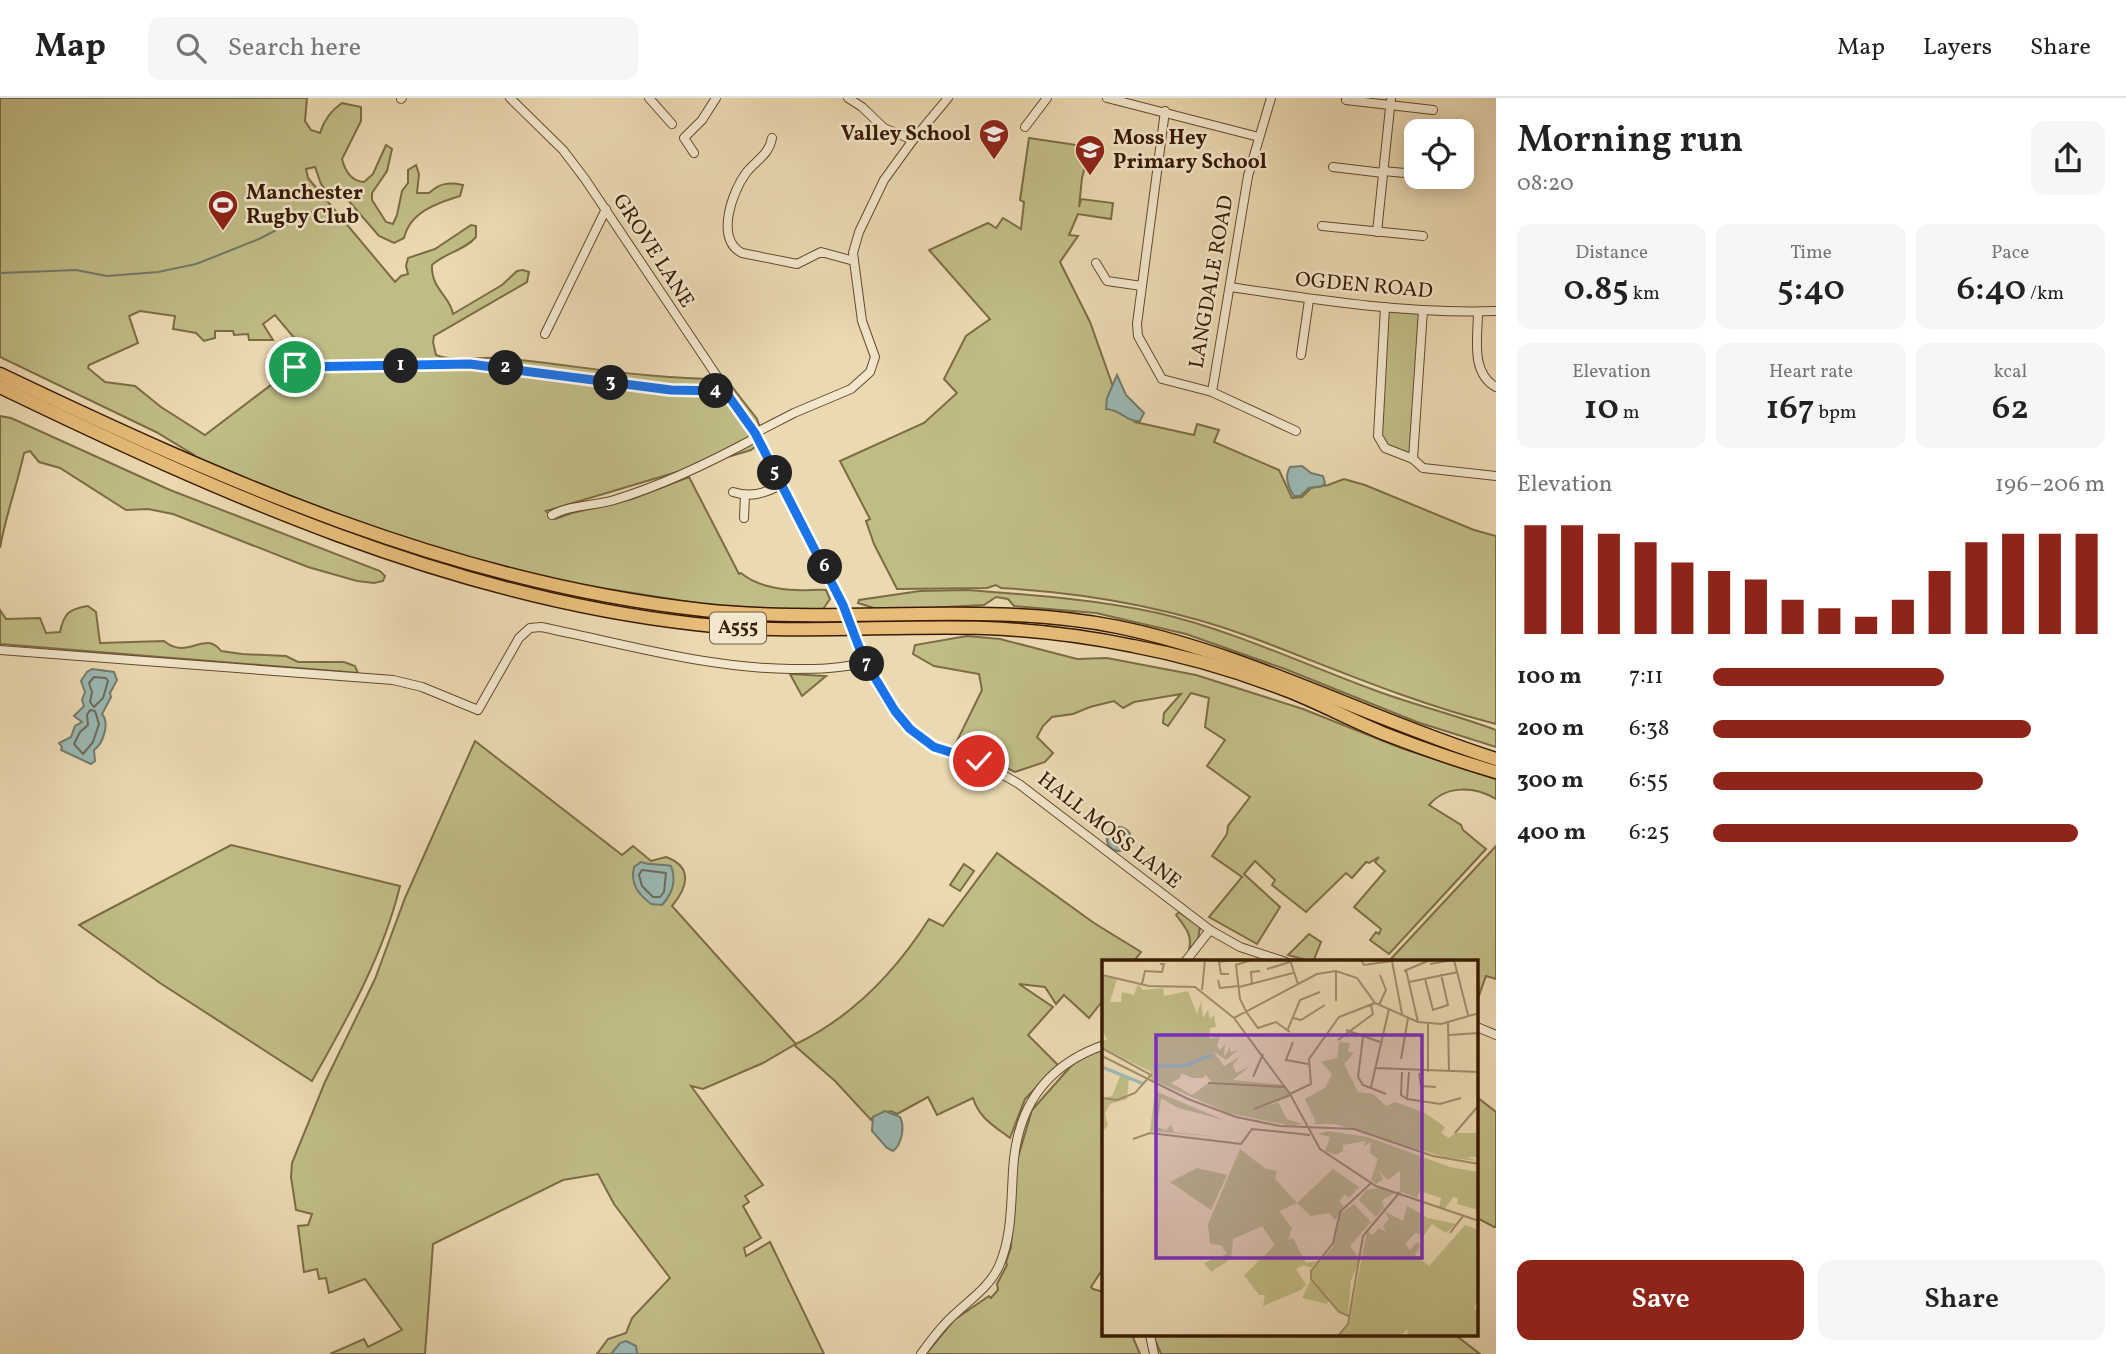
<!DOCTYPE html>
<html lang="en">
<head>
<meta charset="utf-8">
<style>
	:root { --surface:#fff; --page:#f6f6f6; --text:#222; --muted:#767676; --line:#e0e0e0; --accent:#8f2418 }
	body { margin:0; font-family:Vollkorn,serif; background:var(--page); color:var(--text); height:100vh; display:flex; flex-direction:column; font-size:26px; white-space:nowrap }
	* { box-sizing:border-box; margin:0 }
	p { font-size:23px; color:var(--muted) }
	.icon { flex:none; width:38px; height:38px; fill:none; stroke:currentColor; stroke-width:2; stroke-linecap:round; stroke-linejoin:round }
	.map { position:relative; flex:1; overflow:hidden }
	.drawer { display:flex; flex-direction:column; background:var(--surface); width:630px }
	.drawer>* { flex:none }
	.fabs { position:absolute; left:1404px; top:21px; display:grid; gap:14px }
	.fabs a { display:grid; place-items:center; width:70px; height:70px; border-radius:14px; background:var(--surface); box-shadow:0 4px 18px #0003; font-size:35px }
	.pin { position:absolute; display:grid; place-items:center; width:60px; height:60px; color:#fff; margin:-30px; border:4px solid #fff; border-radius:50%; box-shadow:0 2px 7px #0007 }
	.km { position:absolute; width:35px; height:35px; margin:-18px; border-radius:50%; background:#222; color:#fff; font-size:19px; line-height:35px; text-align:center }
	.round { display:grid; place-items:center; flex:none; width:74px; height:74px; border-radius:14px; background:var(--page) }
	.headline { display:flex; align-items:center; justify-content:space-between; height:119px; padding:0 21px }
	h1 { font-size:38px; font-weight:600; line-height:52px }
	.metrics { display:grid; grid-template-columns:repeat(3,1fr); gap:10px; height:119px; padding:7px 21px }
	.metrics div { display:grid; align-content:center; border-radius:14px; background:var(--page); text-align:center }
	.metrics b { font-size:35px; font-weight:600 }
	.metrics small { font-size:19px; font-weight:400 }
	.metrics p { font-size:19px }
	.chart { height:196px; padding:14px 21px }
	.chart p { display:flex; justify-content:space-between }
	.chart svg { width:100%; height:126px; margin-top:7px; stroke:var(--accent); stroke-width:6 }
	.primary-button { display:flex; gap:14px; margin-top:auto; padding:14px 21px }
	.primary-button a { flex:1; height:80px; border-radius:14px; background:var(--accent); color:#fff; font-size:28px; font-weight:600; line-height:80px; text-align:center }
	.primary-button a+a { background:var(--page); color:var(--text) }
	ul { padding:0 21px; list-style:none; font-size:23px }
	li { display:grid; grid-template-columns:112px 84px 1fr; align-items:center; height:52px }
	li i { height:18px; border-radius:9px; background:var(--accent) }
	header { display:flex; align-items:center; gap:42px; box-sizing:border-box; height:98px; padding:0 35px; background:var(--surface); border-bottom:2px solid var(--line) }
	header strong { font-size:33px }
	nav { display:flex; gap:38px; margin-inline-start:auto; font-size:24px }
	.search { width:490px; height:63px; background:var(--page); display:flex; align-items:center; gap:18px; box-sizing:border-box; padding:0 24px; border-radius:14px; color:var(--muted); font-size:26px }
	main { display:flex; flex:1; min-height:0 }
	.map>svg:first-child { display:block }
	.green { fill:#c0bc86; stroke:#7c6c44; stroke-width:2; fill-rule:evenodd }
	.water { fill:#9bb9b4; stroke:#737a6c; stroke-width:2 }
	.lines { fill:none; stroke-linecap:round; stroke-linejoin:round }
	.shore { stroke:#6a6a5a; stroke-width:2 }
	.stream { stroke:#737a6c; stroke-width:2 }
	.minor-casing { stroke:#654a2d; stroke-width:10 }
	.highway-casing { stroke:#381b01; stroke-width:15 }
	.minor { stroke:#f2e6cc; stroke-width:8 }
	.highway { stroke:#e6bc78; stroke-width:12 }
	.minor-bridge-casing { stroke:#654a2d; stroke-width:10; stroke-linecap:butt }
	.minor-bridge { stroke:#f2e6cc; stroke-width:8 }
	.route-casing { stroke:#fff; stroke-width:14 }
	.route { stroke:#1a73e8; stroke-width:9 }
	.labels { text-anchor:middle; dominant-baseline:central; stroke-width:5; stroke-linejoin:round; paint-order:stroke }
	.shield { fill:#f2e6cc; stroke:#70583e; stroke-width:2 }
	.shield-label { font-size:19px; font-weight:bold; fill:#381b01 }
	.poi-label { font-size:21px; font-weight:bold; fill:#381b01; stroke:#f2e6cc; text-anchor:start }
	.street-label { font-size:21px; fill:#381b01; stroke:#f2e6cc }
	.inset-river { fill:none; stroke:#9bb9b4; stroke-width:3.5 }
	.inset-road { fill:none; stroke:#a38d6b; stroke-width:2 }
	.view { fill:#7b2cbf; fill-opacity:0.15; stroke:#7b2cbf; stroke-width:3.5 }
	.inset-edge { fill:none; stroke:#381b01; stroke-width:3.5 }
</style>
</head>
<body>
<header>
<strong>Map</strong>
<div class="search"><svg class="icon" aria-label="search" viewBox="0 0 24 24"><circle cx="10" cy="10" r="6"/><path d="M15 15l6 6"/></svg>Search here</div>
<nav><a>Map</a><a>Layers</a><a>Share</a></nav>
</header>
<main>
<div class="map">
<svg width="1496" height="1256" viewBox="0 0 1496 1256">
	<rect width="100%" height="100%" fill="#ebd9b1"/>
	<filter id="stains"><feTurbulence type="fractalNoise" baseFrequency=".00286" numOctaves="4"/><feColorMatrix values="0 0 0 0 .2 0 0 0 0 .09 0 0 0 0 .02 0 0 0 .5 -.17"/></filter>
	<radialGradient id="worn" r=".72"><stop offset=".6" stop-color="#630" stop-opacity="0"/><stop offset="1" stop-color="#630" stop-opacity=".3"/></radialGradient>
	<g class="green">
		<path d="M0 0H307L305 23 311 32 320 35C324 22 330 13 342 5L361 9V23L342 61C345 73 351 83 364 84L373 76 386 47 392 51 387 73 372 95V102L386 124 393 126 397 117 402 93 408 85V72L416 67 419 76 417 95H429C440 85 448 84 463 87L460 98C437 105 410 114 404 140L394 145 379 138 348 102 329 96 321 86 315 69 306 71 308 80 395 184 401 178 408 176 406 168 408 160 435 151 471 127 476 128V139C464 153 446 154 432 167 431 192 450 197 453 216L502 187 517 173 523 172 529 174 527 184 434 238 433 244 436 257C456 265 479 258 500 260 576 267 650 282 726 281L757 321 764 342 751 352 546 413 555 421 572 415 632 401 689 379 739 476 741 475C755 487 779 492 797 492 807 493 816 491 826 492L830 501 821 514 709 507 532 479 405 442 192 361 194 357 156 334 0 259ZM140 213 175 218 173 231 196 235 204 243 215 240V233H233L234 237 248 236 249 242H273L263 226 275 217 313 262 305 275 271 287 205 337 161 309 135 288 105 284 88 270 89 267 138 245 129 218Z"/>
		<path d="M1029 40 1090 49 1082 80 1079 109 1081 101 1113 105 1111 121 1078 116 1069 137 1078 138 1060 164 1090 224 1121 311 1135 324 1194 337 1197 326 1219 332 1214 344 1279 372 1292 400 1302 399 1311 390 1328 387 1344 381 1365 387 1474 432 1496 438V626C1413 605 1335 571 1256 541 1174 510 1087 495 1001 490L996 487 987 490 897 491 874 446 866 423 870 421 840 363 924 325 957 295 944 281 966 238 990 221 929 152 988 125 996 130 1003 120 1021 131 1024 104 1020 102Z"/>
		<polygon points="1385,209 1423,212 1413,361 1380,345"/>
		<path d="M0 318 11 320 170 392 380 473 385 478 383 483 374 485 357 483 308 469 173 416 148 411 126 412 60 370 39 364 30 353 24 355C17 388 6 416 0 450Z"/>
		<path d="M967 492C1031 497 1094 501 1158 515 1232 532 1303 566 1374 592 1414 607 1456 617 1496 632V649L1417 624 1285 571 1186 536 1096 515 1014 508 1008 501 996 499 984 507 888 512 877 511 858 505 859 502 920 493Z"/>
		<path d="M88 508 96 514 100 545 164 543C188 563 205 531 221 553L242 556 286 558 298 564H344L355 568 358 575 0 546V512L6 521 40 520 46 535 60 534C64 515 69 511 88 508Z"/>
		<path d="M967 538 1000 541 1077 561 1107 560 1196 577 1303 611 1401 650 1496 681V701C1474 688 1446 687 1429 707L1461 727 1463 732 1486 751 1389 856 1370 842 1376 834 1379 836 1381 831 1354 809 1385 773 1375 764 1379 759 1369 765 1366 764 1352 780 1346 775 1306 814 1272 787 1275 782 1255 763 1244 776 1280 809 1257 846 1209 819 1242 779 1212 758 1227 736 1228 728 1250 699 1207 668 1225 642 1205 629 1209 600 1191 595 1168 628 1163 625 1164 615 1181 596 1134 604 1123 610 1114 603 1090 609 1073 616 1052 619 1043 628 1037 639 1053 655 1045 664 1015 674 985 660 953 651 982 592 979 576 934 568 913 556 915 547Z"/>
		<polygon points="790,576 826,578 802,598"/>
		<path d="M475 643 622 757 633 748 651 763 666 759C694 769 687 790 672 808L796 946C852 919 896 873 929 821L943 828 997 755 1094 825 1141 854 1133 864H1104V901L1089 920 1064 897 1056 906 1045 889 1019 886 1053 909 1028 937 1058 967 1025 1001 1010 1040C994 1028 979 1020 973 1000L937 1017 928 999 897 1016 891 1013 873 1019 871 1022 835 983 794 947 763 965 703 991 691 988 763 1087 745 1098 749 1104 743 1108 761 1140 744 1150 746 1158 770 1144 824 1256H597L608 1241 626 1235 632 1220 670 1180 614 1106 598 1076 563 1082 433 1146 425 1256H330L364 1241 368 1249 402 1232 365 1181 329 1195 326 1180 319 1181 317 1171 304 1174 298 1128 308 1127 312 1116 296 1112 291 1079 292 1065 325 984 375 881 405 800Z"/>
		<path d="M231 747 400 788C383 858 347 921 312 983L160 885 79 827Z"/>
		<polygon points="1496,748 1496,881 1486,878 1477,903 1477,864 1388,864"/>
		<polygon points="964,766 974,773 960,793 950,787"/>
		<path d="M1179 814 1200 829 1198 841 1189 852C1193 837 1185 829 1176 817Z"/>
		<polygon points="1309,836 1321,844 1313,864 1288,857"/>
		<polygon points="1104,951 1104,1169 1091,1189 1093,1191 1104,1194 1104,1237 1132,1237 1140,1256 926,1256 954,1222 989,1198 991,1200 998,1192 997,1186 1007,1167 1006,1164 1011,1149 1016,1066 1032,1012 1071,968 1086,957"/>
		<polygon points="1477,999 1496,1014 1496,1129 1494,1129 1477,1120"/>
		<polygon points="1153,1237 1459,1237 1458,1239 1480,1256 1161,1256"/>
	</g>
	<g class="water">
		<path d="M1117 277 1126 297 1144 315 1140 323C1126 324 1120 311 1106 311L1107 300Z"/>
		<path d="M1302 368 1311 375 1323 378 1325 385 1322 388 1309 390 1300 398H1294C1288 389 1284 379 1290 369Z"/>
		<path d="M92 571 114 574 117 582 110 595 111 599 102 616C110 625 103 646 94 652L95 663 91 666 61 652 62 649 59 645 71 639 75 628 82 624 74 618 84 608 82 602 85 594 81 583 87 574Z"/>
		<circle cx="1119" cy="741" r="12"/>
		<path d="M641 764C651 768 660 765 671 768 677 783 672 796 662 807L651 806C638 796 630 786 634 769Z"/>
		<path d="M885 1013 900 1019C905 1029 902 1046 893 1053L887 1050 872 1033 873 1019Z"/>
		<polygon points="626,1243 636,1248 637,1256 611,1256 620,1245"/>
	</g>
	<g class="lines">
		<g class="shore">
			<polygon points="94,579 106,580 108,583 103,600 94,609 90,604 92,594 89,585"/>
			<polygon points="90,612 95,613 99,626 93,644 83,656 74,646 80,634 88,627 87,617"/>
			<polygon points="642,772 666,775 664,794 660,799 653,799 642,788 639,777"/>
		</g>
		<polyline class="stream" points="0,175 76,172 107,178 158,174 196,166 224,155 259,141 311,114 319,115"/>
		<g class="minor-casing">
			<g id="minor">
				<polyline points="510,0 563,52 585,81 755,335 843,507"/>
				<polyline points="649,0 672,26"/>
				<polyline points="848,0 862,9 884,30 913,42"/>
				<polyline points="1107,0 1259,39"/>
				<polyline points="401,1 402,0"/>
				<polyline points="1346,2 1433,12"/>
				<polyline points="1165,13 1137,226 1138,238 1162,281 1212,294 1296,333"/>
				<polyline points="1025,29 1047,0"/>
				<path d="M772 40C769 57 756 62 746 75 732 94 715 141 742 155L797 166 821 154 854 163"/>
				<polyline points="694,55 684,40 702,22 716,0"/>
				<polyline points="1333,69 1383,75"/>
				<polyline points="1383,73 1416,76"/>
				<polyline points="1322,128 1423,138"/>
				<polyline points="1377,134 1391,0"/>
				<polyline points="1096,165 1107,183 1142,188"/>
				<path d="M1230 189C1318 202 1407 216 1496 213"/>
				<polyline points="1385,209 1378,338 1385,350 1413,361 1423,212"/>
				<path d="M1478 214C1478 238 1470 275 1496 289"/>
				<polyline points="545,236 606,111"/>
				<polyline points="1301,257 1309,202"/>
				<polyline points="295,269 470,266 671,292 725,293"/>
				<polyline points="1212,294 1248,78 1271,0"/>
				<polyline points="755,335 794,315 851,291 870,274 875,259 862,223 853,155 859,134 884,82 913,42 948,0"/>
				<polyline points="1413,361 1423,370 1496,378"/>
				<path d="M733 394C751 400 765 395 781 387"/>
				<path d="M552 417C570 407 594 408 614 402 664 387 711 364 757 339"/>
				<polyline points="744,420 745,397"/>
				<polyline points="859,549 883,597 901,621 921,641 934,649 979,663 1019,686 1210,832 1240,849 1286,864"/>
				<path d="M0 552 393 582 422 589 478 612 519 540 530 530 541 529C624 546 706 570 791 571 817 571 841 571 866 564"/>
				<polyline points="1185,864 1210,832"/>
				<polyline points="1477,929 1496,937"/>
				<polyline points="1150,1237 1154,1256"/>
				<path d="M921 1256C931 1242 942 1227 956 1215 971 1201 990 1188 999 1168 1012 1139 1011 1104 1013 1073 1016 1011 1044 968 1104 947"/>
			</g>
		</g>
		<g class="highway-casing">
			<g id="highway">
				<path d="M0 276C224 383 453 485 703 512 841 527 982 502 1118 529 1249 556 1369 621 1496 661"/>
				<path d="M0 289C220 395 450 499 695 526 792 537 888 527 985 530 1035 532 1085 538 1133 548 1187 558 1240 574 1291 594 1323 607 1353 623 1385 636 1421 650 1458 663 1496 674"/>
			</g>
		</g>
		<use href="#minor" class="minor"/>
		<use href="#highway" class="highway"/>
		<g class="minor-bridge-casing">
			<polyline id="minor-bridge" points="843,507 859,549"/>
		</g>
		<use href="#minor-bridge" class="minor-bridge"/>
	</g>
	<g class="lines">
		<g class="route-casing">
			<polyline id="route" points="295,269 470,266 671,292 725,293 755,335 843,507 859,549 872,575 895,613 910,631 934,649 979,663"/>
		</g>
		<use href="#route" class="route"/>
	</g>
	<defs>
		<g id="school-pin" transform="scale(1.575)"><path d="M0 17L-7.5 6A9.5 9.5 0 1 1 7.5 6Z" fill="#8f2418" stroke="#f2e6cc"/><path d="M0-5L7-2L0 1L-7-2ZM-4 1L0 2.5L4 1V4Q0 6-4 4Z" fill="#fff"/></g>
		<g id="stadium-pin" transform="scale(1.575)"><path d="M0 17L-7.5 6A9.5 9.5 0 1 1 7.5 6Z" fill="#8f2418" stroke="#f2e6cc"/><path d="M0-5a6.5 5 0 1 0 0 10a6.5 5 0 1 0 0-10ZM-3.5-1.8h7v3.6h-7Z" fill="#fff"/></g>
	</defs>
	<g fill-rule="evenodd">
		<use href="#school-pin" x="994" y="36"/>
		<use href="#school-pin" x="1090" y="52"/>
		<use href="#stadium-pin" x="223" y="107"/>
	</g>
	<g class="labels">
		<rect class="shield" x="710" y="514.5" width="56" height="31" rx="5"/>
		<g class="shield-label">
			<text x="738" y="530">A555</text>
		</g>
		<g class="poi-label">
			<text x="971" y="36" text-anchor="end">Valley School</text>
			<text x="1113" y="40">Moss Hey<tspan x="1113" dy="24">Primary School</tspan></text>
			<text x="246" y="95">Manchester<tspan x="246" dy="24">Rugby Club</tspan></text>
		</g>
		<g class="street-label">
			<text transform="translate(653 153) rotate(57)">GROVE LANE</text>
			<text transform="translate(1212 184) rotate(-80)">LANGDALE ROAD</text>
			<text transform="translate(1364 188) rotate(5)">OGDEN ROAD</text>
			<text transform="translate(1109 733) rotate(38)">HALL MOSS LANE</text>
		</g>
	</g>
	<g transform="translate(1102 862)">
		<rect width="376" height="376" fill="#ebd9b1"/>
		<path d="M1 16 15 19 8 42H19L20 32 32 35 36 24 41 30 61 28 62 36 86 31 95 54 99 41 101 58 106 50 108 59 112 55 114 67 108 68V79L118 76 115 86 118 90 123 84 122 97 128 87V92L136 90 124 100 112 92 122 106 137 97 131 105 134 113 148 106 131 120 183 125 190 136 153 150 176 142 185 159 201 164 190 166 126 153 49 119V112L0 87V80H5L0 70ZM79 113 90 118H102L103 114 109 121 90 135 69 123 78 118ZM237 82 248 83 246 92 252 93 242 104 256 132 271 134 284 146 293 142 323 153 343 167 339 173 347 178 353 173H376V197H365L376 201 342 197 233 164H207L214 163 203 139 224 127 230 114 219 102 235 98ZM19 114 27 117 25 139 8 144 3 153 6 165 0 173V138L10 136ZM53 131 122 160 76 148 59 138 55 167 64 170 69 165 72 172 117 177 48 171ZM226 171 266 177 348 207 376 212V250L355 244 356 238 351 237 343 249 337 247 339 238 318 231 315 238 298 231V211L286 220 277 211 281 219 274 224 269 220 276 199 268 193 269 182 262 186 263 181 241 185V191L234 195 223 191 228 177 216 174ZM138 189 164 209 175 211 173 219 195 243 231 209 257 227 247 238 243 234 237 241 242 247 233 260 227 253 209 256 195 243 177 251 190 268 186 280 191 278 204 303 215 301 209 308 202 305 194 309 204 325 199 330 161 346 163 335H157L142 315 173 285 160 266 131 279 129 299 109 312 102 303 125 294 119 285 108 284 106 264ZM95 208 125 215 109 250 68 222ZM277 228 293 233 280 240 282 248 274 257 257 240 264 230ZM252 244 269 262 248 286 258 300 249 320 246 354 238 352 210 318V310L231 287 237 255ZM305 246 326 258 354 264 344 273 330 264 322 275 313 273 303 284 308 290 315 282 318 286 313 295 327 306 363 265 376 270V338L372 349 376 351V376H306L305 369 299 376H236L247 363 265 271 271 275 277 268 284 272 281 266 287 259 282 251 301 261ZM209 320 227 337 225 344 200 338Z" fill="#c0bc86" fill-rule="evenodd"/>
		<path class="inset-river" d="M51 106H82L110 95M0 107 42 124"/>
		<path class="inset-road" d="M149 0 134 5 138 39 145 53 156 68 174 62 188 72M188 0 196 24M259 0 262 5 290 1 300 54M352 0 366 55M328 4 351 0M165 9 188 2M304 10 316 62M302 11 328 0M127 14H119L117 2 129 0M0 15 47 26 93 27 132 58 215 14 234 11 255 18 273 43 316 62 339 64 377 53M323 19 331 50 346 45 339 14M116 20 118 28 137 26M307 22 356 12M40 24 43 11 60 12 62 4H58M150 25 149 12 158 11M137 27 191 13M100 30 103 0M198 40 218 32M234 41V11M277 45 284 30 278 15M132 58 188 134 218 189 274 226 377 261M191 58 199 60 223 45M346 62 347 112M186 69 198 40M244 70 278 82M347 75 377 73M261 77 256 117 261 125 284 134M236 80 271 54 269 45M191 82 184 100 206 104M0 88 49 115 33 133 15 140 0 138M0 96 86 139 134 157 178 166 252 169 331 196 377 204M299 99 306 58M273 108 377 112M300 112 299 135 305 139 307 112M326 112V64M317 113 319 126 334 127M151 117 161 94M106 123 183 127M269 127 287 49M188 134 209 124 207 99 237 57 273 43M305 139 338 144 359 138M152 149 188 135M353 173 377 145M31 179 48 173 139 184 150 169 208 175M348 273 361 256M247 356 237 352 209 319V311L231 283 238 252 269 223M236 376 246 364 261 276 298 232"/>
		<path class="view" d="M54 75H320V298H54Z"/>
		<rect width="376" height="376" class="inset-edge"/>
	</g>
	<rect width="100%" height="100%" filter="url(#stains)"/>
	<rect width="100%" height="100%" fill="url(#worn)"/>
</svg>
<div class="fabs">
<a><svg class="icon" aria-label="locate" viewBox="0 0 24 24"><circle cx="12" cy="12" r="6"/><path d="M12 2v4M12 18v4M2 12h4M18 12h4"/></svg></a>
</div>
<div class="pin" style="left:295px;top:269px;background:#1e9e55"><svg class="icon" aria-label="arrive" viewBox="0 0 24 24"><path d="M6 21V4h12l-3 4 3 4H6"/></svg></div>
<div class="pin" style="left:979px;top:663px;background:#d93025"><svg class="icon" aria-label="check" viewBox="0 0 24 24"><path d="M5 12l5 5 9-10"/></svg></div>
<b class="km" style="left:401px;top:268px">1</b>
<b class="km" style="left:506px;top:270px">2</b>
<b class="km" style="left:611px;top:285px">3</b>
<b class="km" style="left:716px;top:293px">4</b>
<b class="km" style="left:775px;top:375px">5</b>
<b class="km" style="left:825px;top:469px">6</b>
<b class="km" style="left:867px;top:566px">7</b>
</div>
<section class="drawer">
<div class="headline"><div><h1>Morning run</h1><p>08:20</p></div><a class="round"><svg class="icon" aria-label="share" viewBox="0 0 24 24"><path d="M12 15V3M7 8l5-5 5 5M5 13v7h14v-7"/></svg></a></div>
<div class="metrics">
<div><p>Distance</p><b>0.85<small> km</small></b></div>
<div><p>Time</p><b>5:40</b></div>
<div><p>Pace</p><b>6:40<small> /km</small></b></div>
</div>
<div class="metrics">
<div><p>Elevation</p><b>10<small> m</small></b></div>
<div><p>Heart rate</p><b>167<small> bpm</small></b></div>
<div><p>kcal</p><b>62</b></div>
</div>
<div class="chart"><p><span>Elevation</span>196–206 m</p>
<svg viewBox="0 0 160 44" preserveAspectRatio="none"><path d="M5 44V6M15 44V6M25 44V9M35 44V12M45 44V19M55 44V22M65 44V25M75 44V32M85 44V35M95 44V38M105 44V32M115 44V22M125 44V12M135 44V9M145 44V9M155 44V9"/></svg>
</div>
<ul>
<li><b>100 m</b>7:11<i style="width:59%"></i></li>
<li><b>200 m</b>6:38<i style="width:81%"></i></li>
<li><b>300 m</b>6:55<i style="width:69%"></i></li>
<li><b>400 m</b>6:25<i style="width:93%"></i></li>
</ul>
<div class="primary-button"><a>Save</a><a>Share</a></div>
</section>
</main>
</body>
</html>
